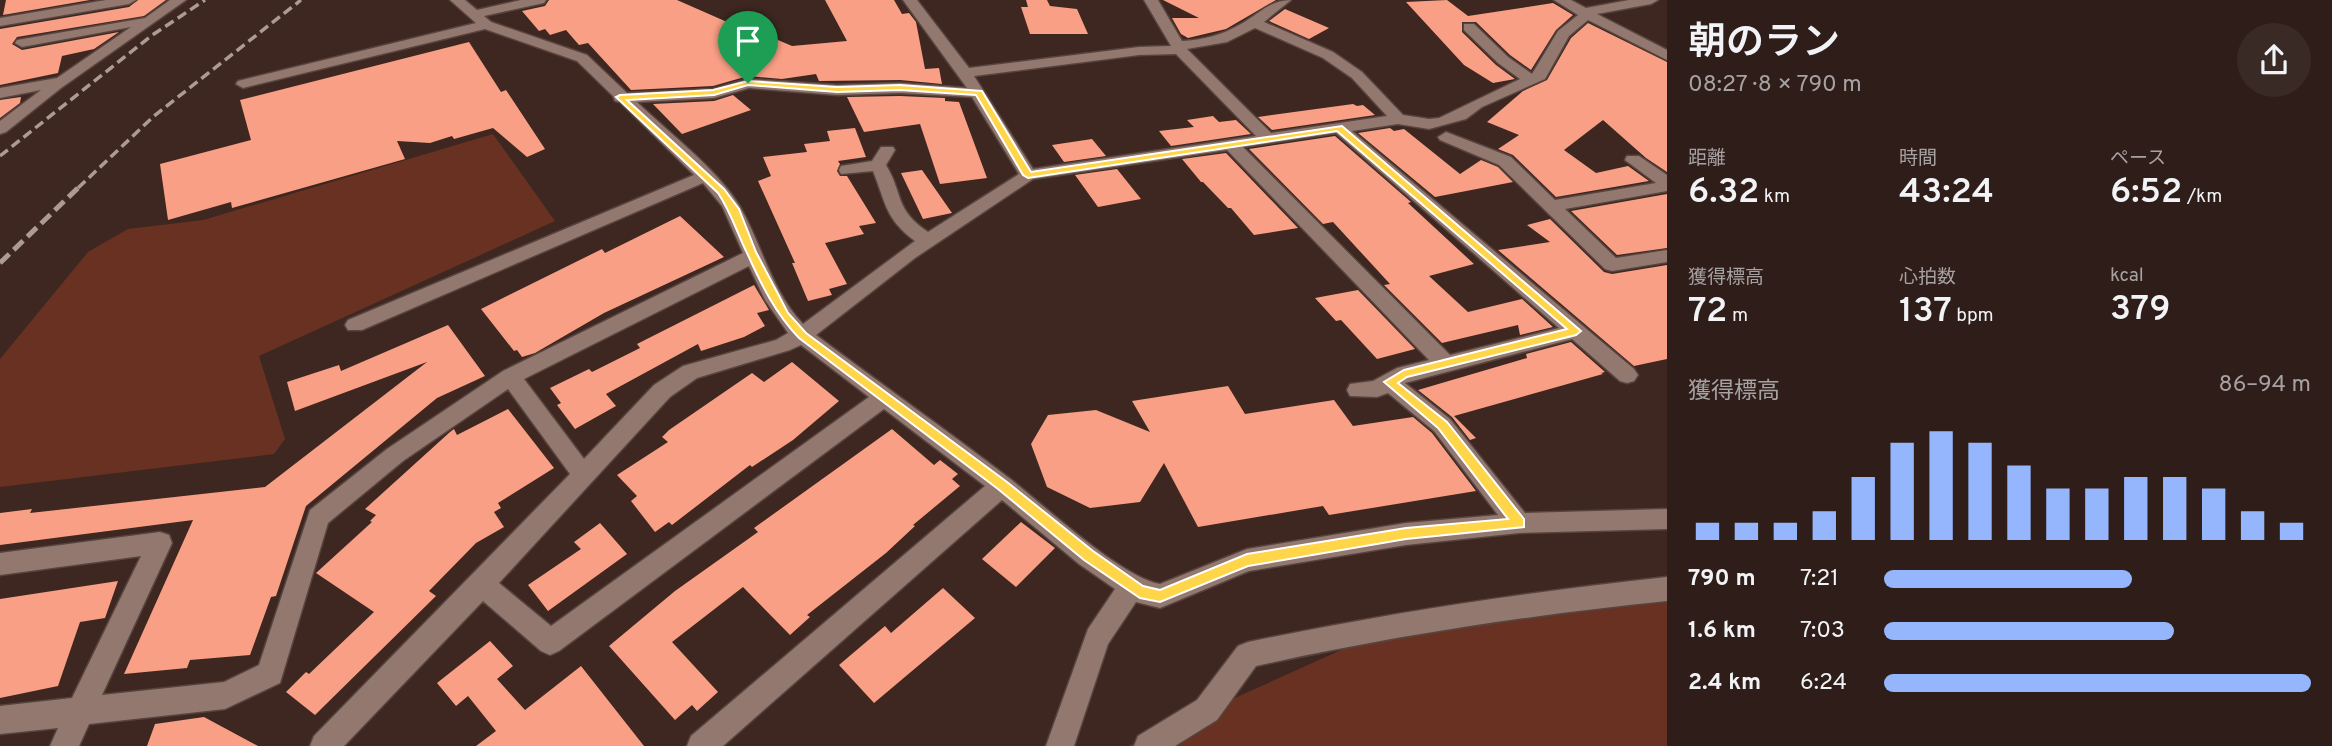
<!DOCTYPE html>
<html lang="ja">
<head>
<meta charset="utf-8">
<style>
	:root { --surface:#2e1d18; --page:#3a2a25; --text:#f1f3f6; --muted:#a7a2a2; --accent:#95b6fd }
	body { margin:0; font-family:Overpass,"Noto Sans JP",sans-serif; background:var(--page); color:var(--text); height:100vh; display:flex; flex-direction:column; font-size:26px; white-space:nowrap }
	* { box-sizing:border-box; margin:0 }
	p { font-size:23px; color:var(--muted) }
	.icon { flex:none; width:38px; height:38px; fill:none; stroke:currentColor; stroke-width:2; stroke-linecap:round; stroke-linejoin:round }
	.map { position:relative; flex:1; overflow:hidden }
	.sheet { display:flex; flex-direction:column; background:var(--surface); width:665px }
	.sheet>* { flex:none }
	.pin { position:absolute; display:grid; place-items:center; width:60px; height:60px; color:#fff; margin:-72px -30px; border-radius:50% 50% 50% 0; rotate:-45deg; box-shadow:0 0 7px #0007 }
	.pin .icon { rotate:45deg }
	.round { display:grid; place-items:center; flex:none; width:74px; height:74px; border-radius:37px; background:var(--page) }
	.overview { display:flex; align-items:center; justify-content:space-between; height:119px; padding:0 21px }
	h1 { font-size:38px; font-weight:600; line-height:52px }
	.figures { display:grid; grid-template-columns:repeat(3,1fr); gap:10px; height:119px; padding:7px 21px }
	.figures div { display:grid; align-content:center }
	.figures b { font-size:35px; font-weight:600 }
	.figures small { font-size:19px; font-weight:400 }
	.figures p { font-size:19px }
	.chart { height:196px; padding:14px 21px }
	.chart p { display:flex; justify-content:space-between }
	.chart svg { width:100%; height:126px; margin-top:7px; stroke:var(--accent); stroke-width:6 }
	ul { padding:0 21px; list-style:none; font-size:23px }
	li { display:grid; grid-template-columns:112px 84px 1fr; align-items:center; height:52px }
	li i { height:18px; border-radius:9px; background:var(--accent) }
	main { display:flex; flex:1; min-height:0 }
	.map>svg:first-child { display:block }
	.green { fill:#683121 }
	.building { fill:#f99f85 }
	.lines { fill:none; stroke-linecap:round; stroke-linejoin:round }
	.minor-casing { stroke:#57443f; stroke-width:3 }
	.minor { fill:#937870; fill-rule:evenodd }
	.rail-far1 { stroke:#ac9a95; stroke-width:3.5; stroke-dasharray:10 5; stroke-linecap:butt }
	.rail { stroke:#ac9a95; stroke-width:5; stroke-dasharray:13 6; stroke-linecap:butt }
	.route { fill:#ffd54a; stroke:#fff; stroke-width:2; fill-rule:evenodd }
</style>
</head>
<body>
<main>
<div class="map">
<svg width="1667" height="746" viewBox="0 0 1667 746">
	<rect width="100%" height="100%" fill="#3d2720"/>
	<g class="green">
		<polygon points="493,134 555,221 259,356 285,439 274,454 0,487 0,359 88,252 128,229 203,220"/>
		<polygon points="1667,587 1667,746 1128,746 1419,615"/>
	</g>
	<g class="building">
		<polygon points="6,0 90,0 3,15"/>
		<polygon points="138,0 166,0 144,16 17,37 12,44 22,50 119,32 94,49 62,56 58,73 0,85 0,29 129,7"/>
		<polygon points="549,0 677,0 743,29 747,27 792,46 847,41 825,0 894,0 902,14 909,13 916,22 925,69 939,68 942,84 900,80 819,81 816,74 782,79 748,76 713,86 631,90 588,43 579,45 566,30 550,35 545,29 539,31 522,11 545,6"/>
		<polygon points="1026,0 1047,0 1050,6 1077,9 1088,34 1030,34 1021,7 1028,7"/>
		<polygon points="1163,0 1276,0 1226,29 1188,38 1181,34 1172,18 1199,18"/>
		<polygon points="1447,0 1468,16 1553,3 1573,15 1556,30 1531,70 1510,55 1476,22 1462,22 1462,32 1496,65 1515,79 1493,83 1464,65 1406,2"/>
		<polygon points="1285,9 1329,28 1309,39 1269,21"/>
		<polygon points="1588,23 1667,62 1667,172 1646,158 1603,120 1564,150 1596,173 1628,166 1649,181 1556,197 1513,155 1498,149 1519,135 1487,122 1523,91 1547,80 1571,38"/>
		<polygon points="469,42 501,92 506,90 545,149 527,157 493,128 454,139 452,136 430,143 397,141 405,159 232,208 231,202 168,220 160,164 251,140 240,100"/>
		<polygon points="733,95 751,110 682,134 653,104 714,101"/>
		<polygon points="900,96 945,98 945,101 959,102 987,178 940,184 920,124 864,132 847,97"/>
		<polygon points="21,97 20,103 0,118 0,100"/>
		<polygon points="1353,104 1357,106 1363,105 1375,115 1272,130 1258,117"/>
		<polygon points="1213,116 1219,122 1236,120 1251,134 1171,146 1159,131 1194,127 1187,120"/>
		<polygon points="855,128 866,157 838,161 840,164 837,171 840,176 847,176 876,223 859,226 864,234 825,243 847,284 829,289 832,295 808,301 792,263 795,263 758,181 771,176 763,157 807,152 804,144 830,141 827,131"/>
		<polygon points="1390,128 1394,131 1404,129 1460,174 1481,160 1498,167 1513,182 1435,197 1358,133"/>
		<polygon points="1335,136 1411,202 1408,203 1474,264 1429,276 1468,312 1522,299 1553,327 1520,335 1518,325 1442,343 1384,285 1390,284 1333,222 1323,224 1249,149"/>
		<polygon points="1092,139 1106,156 1064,162 1052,145"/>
		<polygon points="1226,153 1298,228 1254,235 1231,208 1228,208 1203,182 1201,182 1182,159"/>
		<polygon points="1117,169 1141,199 1098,207 1075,175"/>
		<polygon points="922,170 952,213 923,219 901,173"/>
		<polygon points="1667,194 1667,248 1617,255 1571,211"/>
		<polygon points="680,216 724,257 604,313 535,353 522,357 517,350 514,351 481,309 602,249 605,253"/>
		<polygon points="1550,219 1604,272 1612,274 1667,265 1667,359 1634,366 1498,250 1550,242 1527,225"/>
		<polygon points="754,285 769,310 757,313 765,326 744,337 701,351 698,344 606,394 616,406 575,429 557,405 561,403 550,388 589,369 592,372 640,348 637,344"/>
		<polygon points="1358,290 1415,349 1377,359 1341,320 1336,321 1315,298"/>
		<polygon points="448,325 485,376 437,398 306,506 276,596 271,597 250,655 190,660 187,668 124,674 193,520 0,545 0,513 32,509 30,513 265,487 427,362 295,411 287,382 339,365 341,371"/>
		<polygon points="1571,342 1605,372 1601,373 1603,374 1454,416 1476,438 1470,440 1452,417 1418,390 1527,358 1526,354"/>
		<polygon points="792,362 839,401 793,440 752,467 750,465 672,525 669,522 655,532 631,501 637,496 617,475 668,442 662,437 669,430 752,373 764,382"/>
		<polygon points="1228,386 1245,414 1334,400 1353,426 1413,417 1432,433 1476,491 1329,515 1323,506 1198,527 1164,463 1140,502 1090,508 1047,487 1031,444 1048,415 1096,410 1150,432 1132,401"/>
		<polygon points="508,409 554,468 498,503 501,508 494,512 504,527 476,543 429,591 436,596 315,715 286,692 306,672 309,674 374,612 316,573 372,522 370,521 376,515 365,509 450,432 454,429 457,435"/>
		<polygon points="892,429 934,465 940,460 958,474 952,479 960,486 913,525 915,526 886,553 807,615 810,617 790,635 743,587 672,642 718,692 697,711 692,705 675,720 609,646 675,591 758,532 754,528"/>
		<polygon points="1021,522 1055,548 1016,587 982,559"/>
		<polygon points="600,523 627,554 548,611 528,585 581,549 574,542"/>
		<polygon points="118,581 105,618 80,622 58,686 0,698 0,599"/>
		<polygon points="943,588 975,618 874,703 839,665 885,626 891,633"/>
		<polygon points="490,641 513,666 497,679 525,710 581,666 644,746 476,746 496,731 468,696 456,706 437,683"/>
		<polygon points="204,717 258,746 147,746 155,724"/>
	</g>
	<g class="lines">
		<g class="minor-casing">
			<g id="minor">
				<polygon points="106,0 136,0 129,4 0,26 0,18"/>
				<polygon points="170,0 186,0 61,88 6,132 0,134 0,121 41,90 0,98 0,88 57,78 131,27 22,47 15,43 17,40 145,18"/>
				<path d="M450 0H465L477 10 521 0H546L544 3 484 16 491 22 587 55 627 93 713 89 748 79 837 85 900 83 967 88 903 0H917L969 68 1139 47 1171 46 1144 0H1158L1182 41C1203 40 1222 35 1241 24 1259 14 1270 0 1291 0L1264 22 1333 52 1362 72 1403 115 1429 119 1439 118 1520 79 1498 63 1464 30V24H1474L1508 57 1532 74 1558 31 1578 15 1554 0H1571L1586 8 1629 0H1658L1651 4 1597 14 1667 50V60L1588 20 1569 36 1545 79 1482 107 1466 119 1429 129 1398 124 1352 131 1634 369 1638 375 1634 381 1627 383 1620 381 1572 339 1405 383 1450 419 1525 513 1667 509V529L1519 533 1406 545 1249 571 1160 608 1136 602 1108 644 1074 746H1046L1088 629 1115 589 1079 564 1002 500 723 746H687L691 736 985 486 884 409 559 651 550 655 541 651 483 601 344 746H310L314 736 570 474 508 389 403 461 328 523 280 683 225 709 89 724 79 746H50L58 728 0 734V706L72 698 141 556 0 575V553L160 532 169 535 172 543 102 695 224 682 259 665 310 510 387 449 503 371 743 253 722 206 703 183 362 330H348L345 325 348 320 694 175 620 102 615 101 613 96 577 61 485 29 243 88 236 84 238 81 476 23ZM1255 28 1323 58 1352 78 1387 116 1271 133 1187 49 1227 42ZM1176 54 1256 136 1033 169 974 76 1139 55ZM749 88 837 95 900 93 972 97 1019 174 928 232C894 209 904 195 886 165L895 150 893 147H881L872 161 841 166 839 170 841 174 873 171C886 203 885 219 915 241L803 324C771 291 762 244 739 205 717 169 668 132 637 102L714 98ZM1336 133 1559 328 1450 355 1243 147ZM1227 150 1429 360 1397 368 1373 381 1350 384 1347 390 1350 396 1377 397 1388 393 1434 431 1498 515 1406 523 1247 549 1160 584C1121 577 1047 508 1013 481 948 431 881 384 816 335L915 258 1033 179ZM749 266 765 300 788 333 776 340 683 366 654 385 584 459 524 379ZM801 345 869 397 551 626 499 583 670 397 697 378 790 350Z"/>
				<polygon points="1446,132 1511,157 1555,200 1656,183 1625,160 1627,156 1639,156 1667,175 1667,191 1565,209 1616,258 1667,250 1667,262 1612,271 1605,269 1499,165 1440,140 1438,137"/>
				<path d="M1667 577V601C1529 615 1392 636 1256 666L1217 720 1175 746H1134L1138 736 1197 700 1238 646 1248 642C1387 613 1526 592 1667 577Z"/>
			</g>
		</g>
		<use href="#minor" class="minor"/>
		<g class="rail-far1">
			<polyline points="0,156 151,36 205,0"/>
			<polyline points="78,188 154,116 301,0"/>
		</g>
		<polyline class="rail" points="0,263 80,186"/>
	</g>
	<path class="route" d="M748 81 837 87 900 85 982 91 1031 172 1342 126 1581 331 1576 335 1407 377 1398 383 1447 422 1524 519V527L1406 539 1248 566 1160 602 1140 598 1084 560 998 489 799 338C775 313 761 284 747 253 737 233 731 212 718 193L616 97 620 95 713 90ZM748 85 837 92 900 90 976 95 1023 175 1028 178 1337 131 1567 329 1404 370 1384 382 1438 428 1508 519 1406 528 1247 554 1160 590 1143 586 1093 551 1007 482 806 333 788 313 756 252 739 209 724 189 627 100 714 95Z"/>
</svg>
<div class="pin" style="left:748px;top:83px;background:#1e9e55"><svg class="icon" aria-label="arrive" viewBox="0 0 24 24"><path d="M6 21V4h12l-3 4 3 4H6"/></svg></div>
</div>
<section class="sheet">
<div class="overview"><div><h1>朝のラン</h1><p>08:27 · 8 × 790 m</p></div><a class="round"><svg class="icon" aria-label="share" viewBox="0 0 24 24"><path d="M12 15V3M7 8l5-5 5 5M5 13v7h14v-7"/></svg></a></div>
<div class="figures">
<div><p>距離</p><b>6.32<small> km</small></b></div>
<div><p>時間</p><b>43:24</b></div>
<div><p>ペース</p><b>6:52<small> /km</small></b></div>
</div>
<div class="figures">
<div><p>獲得標高</p><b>72<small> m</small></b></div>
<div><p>心拍数</p><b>137<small> bpm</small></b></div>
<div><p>kcal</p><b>379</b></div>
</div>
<div class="chart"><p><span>獲得標高</span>86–94 m</p>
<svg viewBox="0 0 160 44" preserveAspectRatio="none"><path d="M5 44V38M15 44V38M25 44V38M35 44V34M45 44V22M55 44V10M65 44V6M75 44V10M85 44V18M95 44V26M105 44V26M115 44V22M125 44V22M135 44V26M145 44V34M155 44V38"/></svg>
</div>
<ul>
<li><b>790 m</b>7:21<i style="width:58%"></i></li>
<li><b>1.6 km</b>7:03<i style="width:68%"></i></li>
<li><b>2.4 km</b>6:24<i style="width:100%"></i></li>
</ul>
</section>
</main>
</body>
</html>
